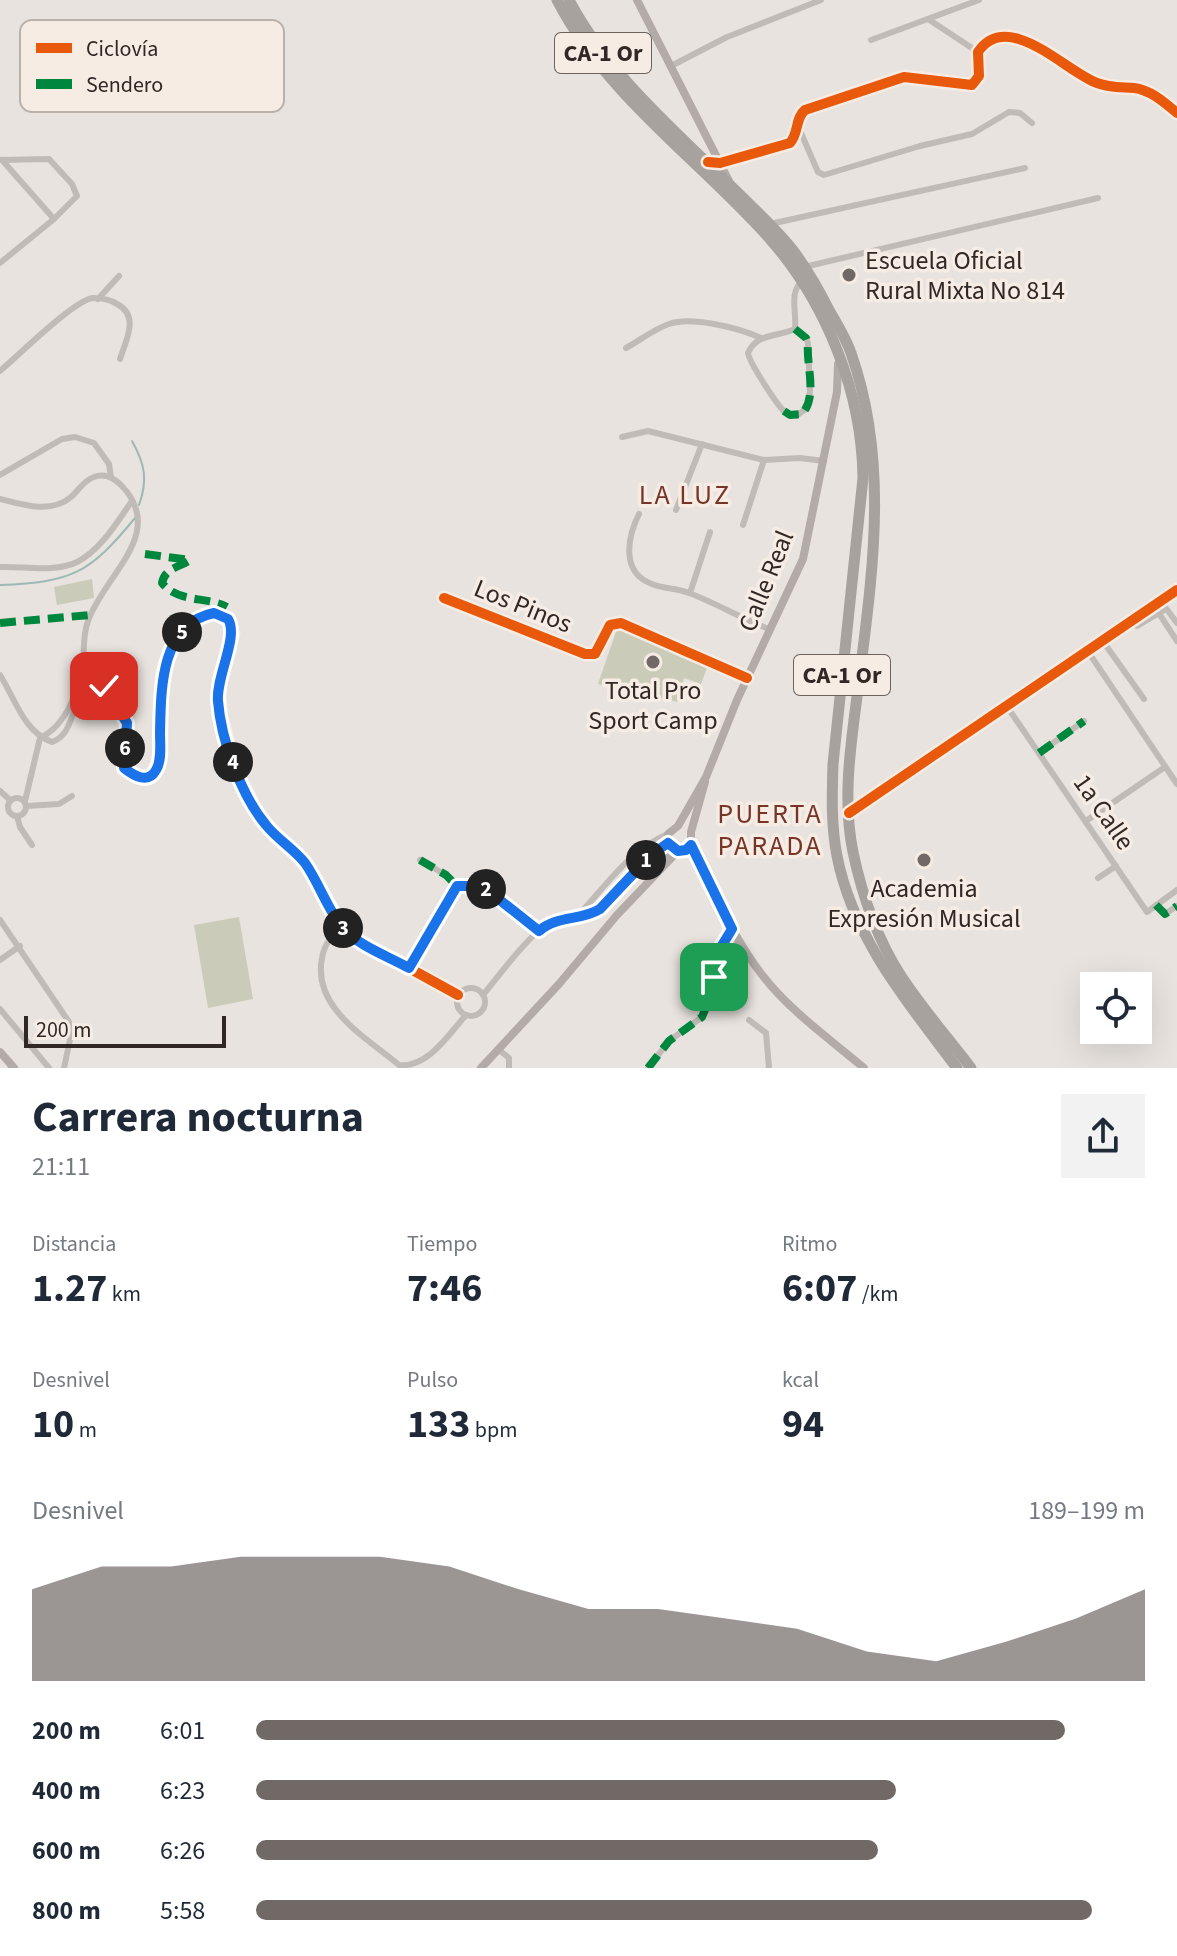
<!DOCTYPE html>
<html lang="es">
<head>
<meta charset="utf-8">
<style>
	:root { --surface:#fff; --page:#f2f2f3; --text:#1f2937; --muted:#747a83; --accent:#716966 }
	body { margin:0; font-family:"Source Sans 3",sans-serif; background:var(--page); color:var(--text); height:100vh; display:flex; flex-direction:column; font-size:30px; white-space:nowrap }
	* { box-sizing:border-box; margin:0 }
	p { font-size:26px; color:var(--muted) }
	.icon { flex:none; width:44px; height:44px; fill:none; stroke:currentColor; stroke-width:2; stroke-linecap:round; stroke-linejoin:round }
	.map { position:relative; height:1068px; overflow:hidden }
	.details { display:flex; flex-direction:column; background:var(--surface); flex:1 }
	.details>* { flex:none }
	.controls { position:absolute; left:1080px; top:972px; display:grid; gap:16px }
	.controls a { display:grid; place-items:center; width:72px; height:72px; border-radius:0px; background:var(--surface); box-shadow:0 8px 32px #0002; font-size:40px }
	.scale { position:absolute; left:24px; bottom:20px; width:202px; box-sizing:border-box; padding-left:8px; border:4px solid #312826; border-top:0; font-size:22px; line-height:28px; white-space:nowrap; color:#312826; -webkit-text-stroke:6px #f6ece4; paint-order:stroke }
	.pin { position:absolute; display:grid; place-items:center; width:68px; height:68px; color:#fff; margin:-34px; border-radius:16px; box-shadow:0 4px 12px #0006 }
	.km { position:absolute; width:40px; height:40px; margin:-20px; border-radius:50%; background:#222; color:#fff; font-size:22px; line-height:40px; text-align:center }
	.round { display:grid; place-items:center; flex:none; width:84px; height:84px; border-radius:0px; background:var(--page) }
	.head { display:flex; align-items:center; justify-content:space-between; height:136px; padding:0 32px }
	h1 { font-size:44px; font-weight:700; line-height:60px }
	.figures { display:grid; grid-template-columns:repeat(3,1fr); gap:12px; height:136px; padding:8px 32px }
	.figures div { display:grid; align-content:center }
	.figures b { font-size:40px; font-weight:700 }
	.figures small { font-size:22px; font-weight:400 }
	.figures p { font-size:22px }
	.chart { height:224px; padding:16px 32px }
	.chart p { display:flex; justify-content:space-between }
	.chart svg { width:100%; height:144px; margin-top:8px; fill:var(--accent); opacity:.7 }
	ul { padding:0 32px; list-style:none; font-size:26px }
	li { display:grid; grid-template-columns:128px 96px 1fr; align-items:center; height:60px }
	li i { height:20px; border-radius:10px; background:var(--accent) }
	.map>svg:first-child { display:block }
	.green { fill:#caccb9 }
	.lines { fill:none; stroke-linecap:round; stroke-linejoin:round }
	.stream { stroke:#9cb9b6; stroke-width:2 }
	.street { stroke:#c1bbb7; stroke-width:6 }
	.secondary { stroke:#b2aba8; stroke-width:8 }
	.highway { stroke:#a7a29d; stroke-width:11 }
	.quiet { stroke:#00873e; stroke-width:8; stroke-dasharray:16 8; stroke-linecap:butt }
	.cycleway-casing { stroke:#f6ece4; stroke-width:15 }
	.cycleway { stroke:#e8590c; stroke-width:10 }
	.route-casing { stroke:#fff; stroke-width:16 }
	.route { stroke:#1a73e8; stroke-width:10 }
	.poi-dot { fill:#716966; stroke:#f6ece4; stroke-width:3 }
	.labels { text-anchor:middle; dominant-baseline:central; stroke-width:7; stroke-linejoin:round; paint-order:stroke }
	.shield { fill:#f6ece4; stroke:#6c635f; stroke-width:2 }
	.shield-label { font-size:24px; font-weight:bold; fill:#312826 }
	.poi-label { font-size:26px; fill:#312826; stroke:#f6ece4 }
	.street-label { font-size:26px; fill:#312826; stroke:#f6ece4 }
	.neighbourhood-label { font-size:28px; letter-spacing:2px; fill:#763529; stroke:#f6ece4 }
	.key { fill:#f6ece4; stroke:#bbb1ab; stroke-width:2 }
	.key-label { font-size:22px; fill:#312826 }
</style>
</head>
<body>
<div class="map">
<svg width="1177" height="1068" viewBox="0 0 1177 1068">
	<rect width="100%" height="100%" fill="#e8e3de"/>
	<g class="green">
		<polygon points="92,579 94,598 57,605 54,587"/>
		<polygon points="618,626 708,665 701,684 684,678 678,702 598,684"/>
		<polygon points="239,917 253,999 208,1008 194,925"/>
	</g>
	<g class="lines">
		<g class="stream">
			<path d="M132 441C145 464 148 480 139 505"/>
			<path d="M0 585C72 582 89 574 135 518"/>
		</g>
		<g class="street">
			<polyline points="928,19 978,52"/>
			<polyline points="871,40 979,0"/>
			<polyline points="671,66 727,37 821,0"/>
			<polyline points="798,126 818,172 824,175 920,146 972,134 1009,112 1020,113 1032,123"/>
			<polyline points="0,160 49,159 72,184 77,196 54,219 0,263"/>
			<polyline points="2,160 54,219"/>
			<polyline points="770,224 1025,168"/>
			<polyline points="804,267 1098,198"/>
			<polyline points="98,299 119,276"/>
			<path d="M795 329 806 338 808 343 810 392 806 409 796 416C791 415 788 415 784 411 777 405 749 362 748 353 756 333 778 337 795 329 797 313 789 294 801 282"/>
			<path d="M626 348C639 341 654 329 669 324 692 316 739 328 761 338"/>
			<path d="M0 371C18 356 74 300 93 298 101 298 111 300 117 304 140 316 126 340 120 359"/>
			<polyline points="622,437 648,431 764,460 800,458 824,461"/>
			<polyline points="0,475 62,439 75,437 94,443 109,464 111,477"/>
			<path d="M0 499C23 505 51 514 71 497 78 491 84 480 94 477 104 473 114 478 121 485 168 533 104 575 88 621 81 640 86 657 81 675"/>
			<polyline points="676,510 702,444"/>
			<path d="M639 514C627 538 621 573 652 584 664 589 677 588 689 593 716 603 742 619 769 629"/>
			<polyline points="743,525 764,460"/>
			<path d="M0 567C23 566 55 573 77 562 101 550 117 522 132 501"/>
			<polyline points="690,593 710,532"/>
			<polyline points="444,598 585,654 595,654 610,625 621,623 747,678"/>
			<polyline points="1165,607 1177,623"/>
			<polyline points="1158,612 1177,641"/>
			<polyline points="1127,622 1137,626 1166,609"/>
			<polyline points="1102,640 1144,699"/>
			<polyline points="1087,650 1177,784"/>
			<circle cx="91" cy="685" r="14"/>
			<path d="M0 675C16 700 23 731 52 742 74 734 68 709 85 697"/>
			<path d="M104 686C109 699 122 707 126 721 130 737 121 753 124 768L137 777 150 776C169 758 157 699 163 672 165 662 170 652 175 643 184 628 197 617 214 613L228 619 233 634 219 680 220 713 234 767 257 813 276 836 306 864 343 928 358 940 458 995"/>
			<polyline points="1006,705 1147,912 1177,890"/>
			<path d="M40 738C59 729 72 707 77 687"/>
			<polyline points="1039,753 1084,721"/>
			<polyline points="0,791 10,800"/>
			<circle cx="17" cy="807" r="9"/>
			<polyline points="25,801 40,738"/>
			<polyline points="27,806 59,804 72,796"/>
			<polyline points="849,813 1177,590"/>
			<polyline points="17,816 20,827 32,845"/>
			<polyline points="1086,821 1165,767"/>
			<polyline points="420,860 446,875 457,886 486,889 539,931"/>
			<polyline points="1098,878 1116,866"/>
			<polyline points="1156,905 1165,914 1177,906"/>
			<path d="M577 917C605 887 629 850 668 834"/>
			<polyline points="0,920 69,1022 71,1035 64,1068"/>
			<path d="M343 928C332 934 324 945 322 958 312 1008 367 1038 399 1065 428 1068 449 1034 466 1015"/>
			<polyline points="720,959 737,937"/>
			<polyline points="0,960 20,946"/>
			<polyline points="409,968 457,886"/>
			<circle cx="471" cy="1002" r="14"/>
			<path d="M483 995C498 977 533 929 552 922 568 915 585 919 600 909L651 855 668 843"/>
			<polyline points="0,1009 49,1068"/>
			<polyline points="749,1020 766,1033 769,1068"/>
			<polyline points="498,1049 509,1058 509,1068"/>
			<polyline points="648,1068 669,1041 702,1017 712,991 721,947 732,929"/>
		</g>
		<g class="secondary">
			<polyline points="637,0 729,181"/>
			<path d="M708 162 720 163 790 143C799 133 795 118 805 110L904 77 972 85 979 76 978 52C1008 8 1066 72 1097 83 1110 88 1122 87 1134 88 1151 90 1165 103 1177 113"/>
			<polyline points="691,845 682,851 674,850 668,843 668,834 678,826 706,777 737,700 803,559 837,392 838,364"/>
			<path d="M691 845C713 889 732 937 763 976 790 1011 830 1039 864 1068"/>
			<polyline points="691,845 691,832 705,782"/>
			<polyline points="656,871 671,847"/>
			<polyline points="0,1052 14,1068"/>
			<polyline points="481,1068 559,984 617,915 678,851"/>
		</g>
		<g class="highway">
			<path d="M557 0C608 98 699 159 770 239 827 304 862 393 863 478L833 764C832 795 831 825 837 856 853 938 908 1003 957 1068"/>
			<path d="M569 0C609 76 676 131 736 191 756 211 778 230 795 253 808 271 819 290 829 310 837 324 846 338 851 353 890 464 872 576 858 689 851 743 842 799 853 852 862 895 878 940 901 976 922 1008 948 1038 971 1068"/>
		</g>
		<g class="quiet">
			<path d="M784 411 790 415 802 414C818 396 806 366 808 343L806 338 795 329"/>
			<path d="M145 554 190 560C178 568 165 568 162 583 178 603 206 596 227 607"/>
			<polyline points="0,623 90,615"/>
			<polyline points="1039,753 1084,721"/>
			<polyline points="420,860 446,875 457,886"/>
			<polyline points="1156,905 1165,914 1177,906"/>
			<polyline points="648,1068 669,1041 702,1017 709,1000 717,961"/>
		</g>
		<g class="cycleway-casing">
			<g id="cycleway">
				<path d="M708 162 720 163 790 143C799 133 795 118 805 110L904 77 972 85 979 76 978 52C1008 8 1066 72 1097 83 1110 88 1122 87 1134 88 1151 90 1165 103 1177 113"/>
				<polyline points="444,598 585,654 595,654 610,625 621,623 747,678"/>
				<path d="M104 686C109 699 122 707 126 721 130 737 121 753 124 768L137 777 150 776C169 758 157 699 163 672 165 662 170 652 175 643 184 628 197 617 214 613L228 619 233 634 219 680 220 713 234 767 257 813 276 836 306 864 343 928 358 940 458 995"/>
				<polyline points="849,813 1177,590"/>
			</g>
		</g>
		<use href="#cycleway" class="cycleway"/>
	</g>
	<g class="lines">
		<g class="route-casing">
			<path id="route" d="M104 686 127 723 124 768C133 775 148 785 156 770 162 761 160 744 160 733 161 690 160 624 214 613L228 619C239 637 216 676 218 701 221 740 241 795 266 825 277 839 294 849 305 863 319 883 327 908 342 927 358 946 388 956 409 968L457 886H475L486 889 539 931C557 915 581 921 600 909L651 855 668 843 678 851 686 850 691 845 732 929 721 947 714 977"/>
		</g>
		<use href="#route" class="route"/>
	</g>
	<g class="poi-dot">
		<circle cx="849" cy="275" r="8"/>
		<circle cx="653" cy="662" r="8"/>
		<circle cx="924" cy="860" r="8"/>
	</g>
	<g class="labels">
		<g class="shield">
			<rect x="555" y="33" width="96" height="40" rx="6"/>
			<rect x="794" y="655" width="96" height="40" rx="6"/>
		</g>
		<g class="shield-label">
			<text x="603" y="53">CA-1 Or</text>
			<text x="842" y="675">CA-1 Or</text>
		</g>
		<g class="poi-label">
			<text x="865" y="260" text-anchor="start">Escuela Oficial<tspan x="865" dy="30">Rural Mixta No 814</tspan></text>
			<text x="653" y="690">Total Pro<tspan x="653" dy="30">Sport Camp</tspan></text>
			<text x="924" y="888">Academia<tspan x="924" dy="30">Expresión Musical</tspan></text>
		</g>
		<g class="street-label">
			<text transform="translate(766 581) rotate(-68)">Calle Real</text>
			<text transform="translate(523 606) rotate(22)">Los Pinos</text>
			<text transform="translate(1104 812) rotate(55)">1a Calle</text>
		</g>
		<g class="neighbourhood-label">
			<text x="685" y="495">LA LUZ</text>
			<text x="770" y="814">PUERTA<tspan x="770" dy="32">PARADA</tspan></text>
		</g>
	</g>
	<rect x="20" y="20" width="264" height="92" rx="12" class="key"/>
	<rect x="36" y="43" width="36" height="10" fill="#e8590c"/>
	<rect x="36" y="79" width="36" height="10" fill="#00873e"/>
	<g class="key-label">
		<text x="86" y="56">Ciclovía</text>
		<text x="86" y="92">Sendero</text>
	</g>
</svg>
<div class="controls">
<a><svg class="icon" aria-label="locate" viewBox="0 0 24 24"><circle cx="12" cy="12" r="6"/><path d="M12 2v4M12 18v4M2 12h4M18 12h4"/></svg></a>
</div>
<div class="scale">200 m</div>
<div class="pin" style="left:714px;top:977px;background:#1e9e55"><svg class="icon" aria-label="arrive" viewBox="0 0 24 24"><path d="M6 21V4h12l-3 4 3 4H6"/></svg></div>
<div class="pin" style="left:104px;top:686px;background:#d93025"><svg class="icon" aria-label="check" viewBox="0 0 24 24"><path d="M5 12l5 5 9-10"/></svg></div>
<b class="km" style="left:646px;top:860px">1</b>
<b class="km" style="left:486px;top:889px">2</b>
<b class="km" style="left:343px;top:928px">3</b>
<b class="km" style="left:233px;top:762px">4</b>
<b class="km" style="left:182px;top:632px">5</b>
<b class="km" style="left:125px;top:748px">6</b>
</div>
<section class="details">
<div class="head"><div><h1>Carrera nocturna</h1><p>21:11</p></div><a class="round"><svg class="icon" aria-label="share" viewBox="0 0 24 24"><path d="M12 15V3M7 8l5-5 5 5M5 13v7h14v-7"/></svg></a></div>
<div class="figures">
<div><p>Distancia</p><b>1.27<small> km</small></b></div>
<div><p>Tiempo</p><b>7:46</b></div>
<div><p>Ritmo</p><b>6:07<small> /km</small></b></div>
</div>
<div class="figures">
<div><p>Desnivel</p><b>10<small> m</small></b></div>
<div><p>Pulso</p><b>133<small> bpm</small></b></div>
<div><p>kcal</p><b>94</b></div>
</div>
<div class="chart"><p><span>Desnivel</span>189–199 m</p>
<svg viewBox="0 0 160 44" preserveAspectRatio="none"><path d="M0 44V16L10 9L20 9L30 6L40 6L50 6L60 9L70 16L80 22L90 22L100 25L110 28L120 35L130 38L140 32L150 25L160 16V44z"/></svg>
</div>
<ul>
<li><b>200 m</b>6:01<i style="width:91%"></i></li>
<li><b>400 m</b>6:23<i style="width:72%"></i></li>
<li><b>600 m</b>6:26<i style="width:70%"></i></li>
<li><b>800 m</b>5:58<i style="width:94%"></i></li>
</ul>
</section>
</body>
</html>
